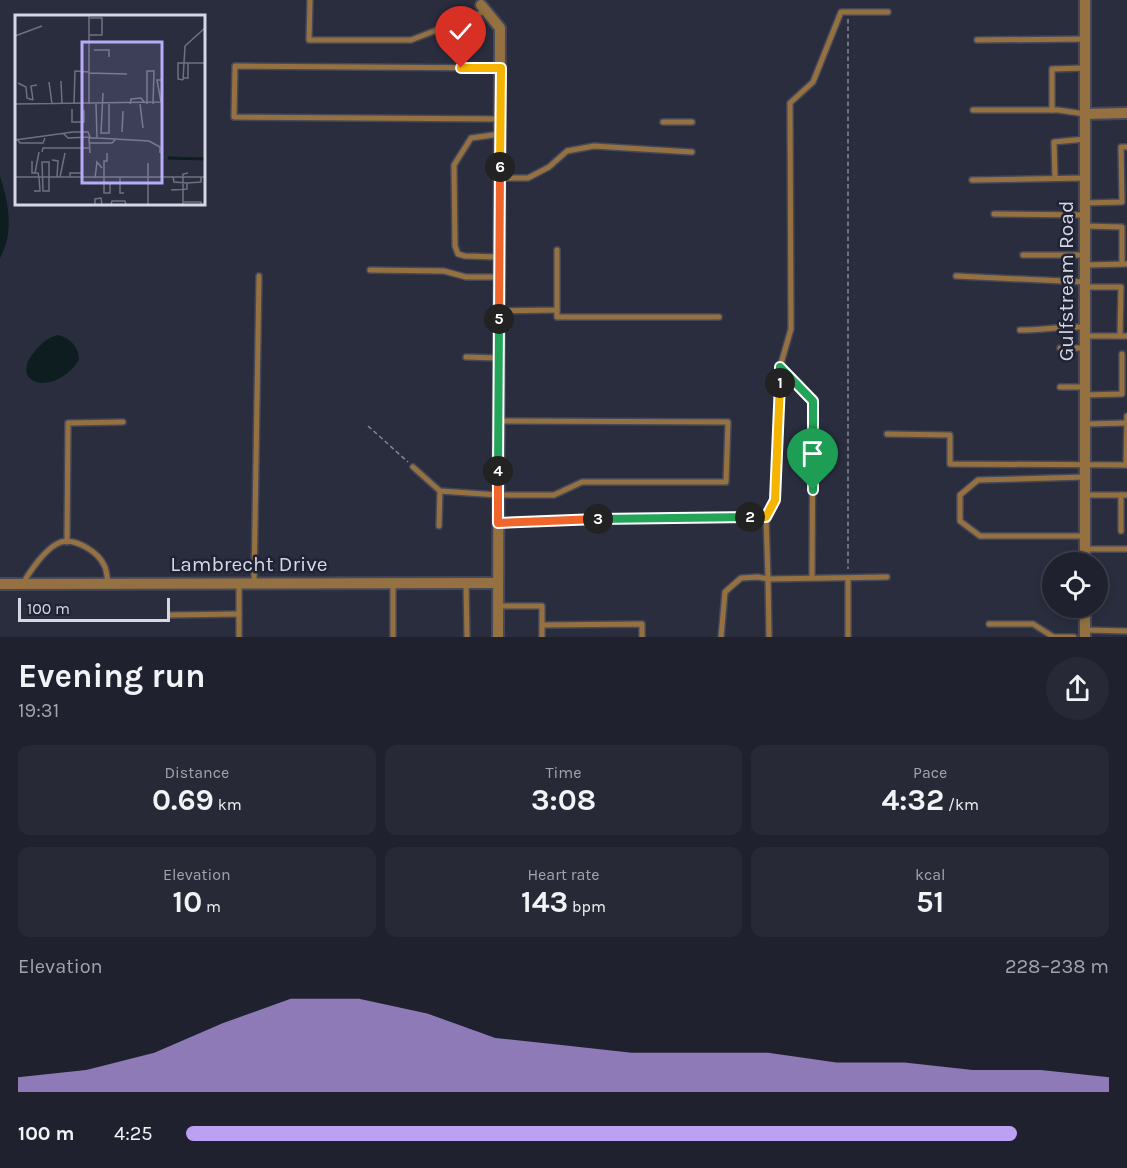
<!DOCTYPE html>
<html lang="en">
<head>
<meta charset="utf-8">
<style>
	:root { --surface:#1f222e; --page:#272a36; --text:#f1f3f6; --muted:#a1a4aa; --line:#3c3f4a; --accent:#bca0f2 }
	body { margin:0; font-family:Karla,sans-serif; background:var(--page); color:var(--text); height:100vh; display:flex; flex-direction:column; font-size:22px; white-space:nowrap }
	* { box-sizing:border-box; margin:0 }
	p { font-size:20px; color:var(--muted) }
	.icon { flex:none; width:33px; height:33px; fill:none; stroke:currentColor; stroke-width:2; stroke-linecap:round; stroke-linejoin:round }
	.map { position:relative; height:637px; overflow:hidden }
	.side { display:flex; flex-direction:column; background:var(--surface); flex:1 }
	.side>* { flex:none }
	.controls { position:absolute; left:1042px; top:552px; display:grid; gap:12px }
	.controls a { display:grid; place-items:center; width:66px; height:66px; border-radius:50%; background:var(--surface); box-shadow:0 3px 9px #0003,0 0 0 2px var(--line); font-size:30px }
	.scale { position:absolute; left:18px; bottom:15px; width:152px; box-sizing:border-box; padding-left:6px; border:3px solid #d5d8e4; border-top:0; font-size:16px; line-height:21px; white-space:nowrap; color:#d5d8e4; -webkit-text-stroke:4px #202334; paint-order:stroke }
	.pin { position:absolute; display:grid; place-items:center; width:51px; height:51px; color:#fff; margin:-62px -26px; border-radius:50% 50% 50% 0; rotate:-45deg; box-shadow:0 0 6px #0007 }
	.pin .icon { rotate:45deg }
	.km { position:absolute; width:30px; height:30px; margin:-15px; border-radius:50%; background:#222; color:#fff; font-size:16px; line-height:30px; text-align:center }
	.round { display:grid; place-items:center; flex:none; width:63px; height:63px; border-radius:32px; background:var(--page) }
	.overview { display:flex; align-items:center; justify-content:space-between; height:102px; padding:0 18px }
	h1 { font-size:33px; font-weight:700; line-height:45px }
	.figures { display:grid; grid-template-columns:repeat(3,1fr); gap:9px; height:102px; padding:6px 18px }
	.figures div { display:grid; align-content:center; border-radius:12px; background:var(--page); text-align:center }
	.figures b { font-size:30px; font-weight:700 }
	.figures small { font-size:16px; font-weight:400 }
	.figures p { font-size:16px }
	.chart { height:168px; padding:12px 18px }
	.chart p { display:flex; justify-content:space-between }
	.chart svg { width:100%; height:108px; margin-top:6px; fill:var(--accent); opacity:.7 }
	ul { padding:0 18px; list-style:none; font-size:20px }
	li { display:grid; grid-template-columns:96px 72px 1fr; align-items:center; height:45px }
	li i { height:15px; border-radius:8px; background:var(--accent) }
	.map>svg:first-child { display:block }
	.water { fill:#0d1d20 }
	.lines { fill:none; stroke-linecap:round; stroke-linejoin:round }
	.service-casing { stroke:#454859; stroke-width:8 }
	.minor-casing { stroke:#454859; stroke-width:14 }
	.path { stroke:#848795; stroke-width:1.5; stroke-dasharray:4.5 3; stroke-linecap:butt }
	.service { stroke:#957141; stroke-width:5 }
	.minor { stroke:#957141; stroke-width:10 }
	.split-1-casing { stroke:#fff; stroke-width:12 }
	.split-2-casing { stroke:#fff; stroke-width:12 }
	.split-3-casing { stroke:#fff; stroke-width:12 }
	.split-4-casing { stroke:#fff; stroke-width:12 }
	.split-5-casing { stroke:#fff; stroke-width:12 }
	.split-6-casing { stroke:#fff; stroke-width:12 }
	.split-7-casing { stroke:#fff; stroke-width:12 }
	.split-1 { stroke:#22a559; stroke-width:8 }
	.split-2 { stroke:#f5b400; stroke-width:8 }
	.split-3 { stroke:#22a559; stroke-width:8 }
	.split-4 { stroke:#f0652b; stroke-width:8 }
	.split-5 { stroke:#22a559; stroke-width:8 }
	.split-6 { stroke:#f0652b; stroke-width:8 }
	.split-7 { stroke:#f5b400; stroke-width:8 }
	.labels { text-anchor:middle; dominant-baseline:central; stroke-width:5; stroke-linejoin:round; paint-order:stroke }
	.street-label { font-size:21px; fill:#d5d8e4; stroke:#202334 }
	.inset-river { fill:none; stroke:#0d1d20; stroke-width:3 }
	.inset-road { fill:none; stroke:#6e7180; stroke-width:1.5 }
	.view { fill:#b8abf7; fill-opacity:0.15; stroke:#b8abf7; stroke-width:3 }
	.inset-edge { fill:none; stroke:#d5d8e4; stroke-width:3 }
</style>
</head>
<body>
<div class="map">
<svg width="1127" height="637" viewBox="0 0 1127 637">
	<rect width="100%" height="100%" fill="#292d3e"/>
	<g class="water">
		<path d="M0 176C9 204 14 232 0 258Z"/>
		<path d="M58 335C70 338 79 347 79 360 53 399 7 383 35 351 43 342 47 338 58 335Z"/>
	</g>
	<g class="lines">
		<g class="service-casing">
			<g id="service">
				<polyline points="310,0 309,40 411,40 486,11"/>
				<polyline points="977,40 1085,39"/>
				<polyline points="973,110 1058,110 1085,114"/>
				<polyline points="1052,110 1052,69 1085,68"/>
				<polyline points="500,119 234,117 235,66 501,68"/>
				<polyline points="663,122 692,122"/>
				<polyline points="500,178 528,178 549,167 567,151 594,146 692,152"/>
				<polyline points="1055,178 1054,142 1085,139"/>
				<polyline points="972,180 1085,178"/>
				<polyline points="1085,203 1122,202 1121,147 1127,147"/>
				<polyline points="994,214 1085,215"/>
				<polyline points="1085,226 1122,227 1122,264"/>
				<polyline points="1023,255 1085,255"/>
				<polyline points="499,257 465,256 458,254 455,246 454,165 471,138 500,134"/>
				<polyline points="1085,265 1127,264"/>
				<polyline points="370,270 444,271 466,277 499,277"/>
				<polyline points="956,276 1085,282"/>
				<polyline points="1085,287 1121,287 1120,336"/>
				<polyline points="557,310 557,317 719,317"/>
				<polyline points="499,311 557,310 557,250"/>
				<path d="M1020 330C1042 330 1063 326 1085 327"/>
				<polyline points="1085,336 1127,336"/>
				<polyline points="1060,348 1085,348"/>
				<polyline points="466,357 499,358"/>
				<polyline points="780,367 813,401 812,578"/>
				<polyline points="1060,387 1085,387"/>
				<polyline points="1085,395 1122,394 1122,354"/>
				<polyline points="1085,424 1126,423"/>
				<polyline points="887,434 950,435 950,464 1127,465"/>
				<polyline points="1126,465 1127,416"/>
				<polyline points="413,467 440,491 498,495 554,495 582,482 726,482 728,422 498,421"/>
				<polyline points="1085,495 1127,495"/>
				<polyline points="1121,495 1121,531"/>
				<polyline points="766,517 775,500 780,367 791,329 790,103 813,82 841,12 888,12"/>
				<polyline points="498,523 558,520 766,517 768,579 887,577"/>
				<polyline points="439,526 440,491"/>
				<polyline points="1085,536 980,536 960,521 960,495 978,480 1085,477"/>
				<polyline points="67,542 68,423 123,422"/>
				<polyline points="1085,549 1127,549"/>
				<path d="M23 583C31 570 46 547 61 542 76 538 98 552 104 565 107 570 107 578 108 584"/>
				<polyline points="466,583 467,637"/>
				<polyline points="254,584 259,276"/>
				<polyline points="393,584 393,637"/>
				<polyline points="498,606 542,606 542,637"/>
				<polyline points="171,615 239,614"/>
				<polyline points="989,624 1033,624 1052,636"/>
				<polyline points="542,625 642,624 642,637"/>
				<polyline points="1085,630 1127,631"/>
				<polyline points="239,637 239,584"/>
				<polyline points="721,637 725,592 741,578 758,577 768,579 769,637"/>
				<polyline points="848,637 848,578"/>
				<polyline points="1052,637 1074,637"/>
			</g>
		</g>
		<g class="minor-casing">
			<g id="minor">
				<polyline points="1085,0 1085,562"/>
				<polyline points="481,5 500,28 498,637"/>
				<polyline points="1085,114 1127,113"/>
				<polyline points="0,584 498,583"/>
				<polyline points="1085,637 1085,608"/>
			</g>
		</g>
		<g class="path">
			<polyline points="848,19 848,569"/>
			<polyline points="368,426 408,462"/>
		</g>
		<use href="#service" class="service"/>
		<use href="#minor" class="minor"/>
	</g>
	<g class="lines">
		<g class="split-1-casing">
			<polyline id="split-1" points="780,383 780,367 813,401 813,490"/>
		</g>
		<g class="split-2-casing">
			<polyline id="split-2" points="750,517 766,517 775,500 780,383"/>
		</g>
		<g class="split-3-casing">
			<polyline id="split-3" points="598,519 750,517"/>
		</g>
		<g class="split-4-casing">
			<polyline id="split-4" points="498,471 498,523 598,519"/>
		</g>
		<g class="split-5-casing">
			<polyline id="split-5" points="498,471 499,319"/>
		</g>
		<g class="split-6-casing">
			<polyline id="split-6" points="499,319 500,167"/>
		</g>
		<g class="split-7-casing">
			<polyline id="split-7" points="461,68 501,68 500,167"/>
		</g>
		<use href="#split-1" class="split-1"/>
		<use href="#split-2" class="split-2"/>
		<use href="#split-3" class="split-3"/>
		<use href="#split-4" class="split-4"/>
		<use href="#split-5" class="split-5"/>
		<use href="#split-6" class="split-6"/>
		<use href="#split-7" class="split-7"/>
	</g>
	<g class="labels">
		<g class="street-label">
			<text transform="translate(1066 281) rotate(-90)">Gulfstream Road</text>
			<text x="249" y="564">Lambrecht Drive</text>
		</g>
	</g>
	<g transform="translate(15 15)">
		<rect width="190" height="190" fill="#292d3e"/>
		<path class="inset-river" d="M153 143 191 144"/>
		<path class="inset-road" d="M74 0V89M74 3H87V20H74M0 21 27 11M79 35H94V42M74 58 112 59M168 63H173V48M168 65 170 31 191 12M168 65 163 64V48H191M46 66 47 89M34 67 37 89M3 68 11 72 12 83 18 85M88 78 86 118H94V89M18 85 16 71 22 70M146 87 142 65H147M0 89 146 87M59 89 60 56 74 57M115 89 116 84 126 83 130 88M125 89 128 113M132 89V56H139L138 89M57 94V107H69V95M107 117 108 96M82 123 134 126 145 132V138M2 124 5 128H28L30 123M0 125 58 117H73L75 122 53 123 49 119M74 128H97L101 124M27 137 28 133H75M75 138 74 123H82L81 89M37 145 43 146 42 162M17 146V158H23L24 162 25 176H19M27 147H34V176H28ZM133 148V190M20 158 24 137M0 162H191M45 162 50 138M55 162V158H67V162M158 162 159 167 172 168 186 167V162M80 163 82 147 87 153M105 163V178H109M89 168H95V178H89V146H92V138M156 175 172 174V168M168 187H186V190M80 190V184L86 183 87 190M96 190 97 186H110L111 190M168 190V159L173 158"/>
		<path class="view" d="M67 27H147V168H67Z"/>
		<rect width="190" height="190" class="inset-edge"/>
	</g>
</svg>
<div class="controls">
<a><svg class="icon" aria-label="locate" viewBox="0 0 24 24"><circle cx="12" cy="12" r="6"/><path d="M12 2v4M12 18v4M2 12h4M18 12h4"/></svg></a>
</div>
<div class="scale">100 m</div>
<div class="pin" style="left:813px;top:490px;background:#1e9e55"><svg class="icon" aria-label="arrive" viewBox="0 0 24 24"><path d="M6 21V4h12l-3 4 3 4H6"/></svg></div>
<div class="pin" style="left:461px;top:68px;background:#d93025"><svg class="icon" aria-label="check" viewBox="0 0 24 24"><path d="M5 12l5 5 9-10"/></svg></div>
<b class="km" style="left:780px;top:383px">1</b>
<b class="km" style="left:750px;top:517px">2</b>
<b class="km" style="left:598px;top:519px">3</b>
<b class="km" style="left:498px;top:471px">4</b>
<b class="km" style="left:499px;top:319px">5</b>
<b class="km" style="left:500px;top:167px">6</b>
</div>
<section class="side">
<div class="overview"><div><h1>Evening run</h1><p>19:31</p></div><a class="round"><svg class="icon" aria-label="share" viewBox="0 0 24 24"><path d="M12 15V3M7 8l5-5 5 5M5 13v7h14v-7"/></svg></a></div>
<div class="figures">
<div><p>Distance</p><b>0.69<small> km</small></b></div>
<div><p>Time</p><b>3:08</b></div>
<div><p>Pace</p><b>4:32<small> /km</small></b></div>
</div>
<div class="figures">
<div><p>Elevation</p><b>10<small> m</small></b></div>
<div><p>Heart rate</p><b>143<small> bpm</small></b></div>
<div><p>kcal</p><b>51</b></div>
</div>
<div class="chart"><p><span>Elevation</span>228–238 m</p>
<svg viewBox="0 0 160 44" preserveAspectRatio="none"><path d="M0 44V38L10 35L20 28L30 16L40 6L50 6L60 12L70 22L80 25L90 28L100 28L110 28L120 32L130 32L140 35L150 35L160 38V44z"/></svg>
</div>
<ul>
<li><b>100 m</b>4:25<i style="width:90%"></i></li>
</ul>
</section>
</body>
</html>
